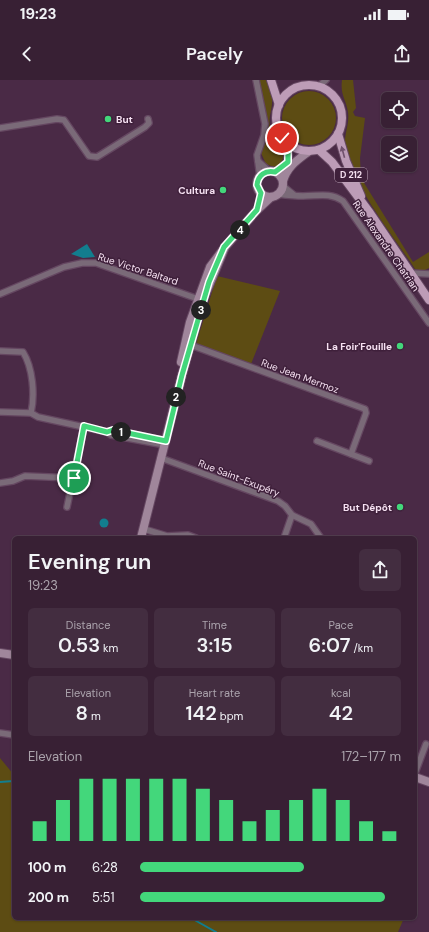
<!DOCTYPE html>
<html lang="en">
<head>
<meta charset="utf-8">
<style>
	:root { --surface:#382034; --page:#432d40; --text:#f1f3f6; --muted:#aba3ac; --line:#523e4f; --accent:#43d77b }
	body { margin:0; font-family:"DM Sans",sans-serif; background:var(--page); color:var(--text); height:100vh; display:flex; flex-direction:column; font-size:15px; white-space:nowrap }
	* { box-sizing:border-box; margin:0 }
	p { font-size:13px; color:var(--muted) }
	.icon { flex:none; width:22px; height:22px; fill:none; stroke:currentColor; stroke-width:2; stroke-linecap:round; stroke-linejoin:round }
	.map { position:relative; flex:1; overflow:hidden }
	.drawer { position:absolute; left:12px; top:456px; width:405px; height:384px; display:flex; flex-direction:column; background:var(--surface); border-radius:6px; box-shadow:0 1px 3px #0004,0 0 0 1px var(--line) }
	.drawer>* { flex:none }
	.fabs { position:absolute; left:381px; top:12px; display:grid; gap:8px }
	.fabs a { display:grid; place-items:center; width:36px; height:36px; border-radius:6px; background:var(--surface); box-shadow:0 1px 3px #0004,0 0 0 1px var(--line); font-size:20px }
	.pin { position:absolute; display:grid; place-items:center; width:34px; height:34px; color:#fff; margin:-17px; border:2px solid #fff; border-radius:50%; box-shadow:0 1px 4px #0007 }
	.km { position:absolute; width:20px; height:20px; margin:-10px; border-radius:50%; background:#222; color:#fff; font-size:11px; line-height:20px; text-align:center }
	.round { display:grid; place-items:center; flex:none; width:42px; height:42px; border-radius:6px; background:var(--page) }
	.head { display:flex; align-items:center; justify-content:space-between; height:68px; padding:0 16px }
	h1 { font-size:22px; font-weight:600; line-height:30px }
	.stats { display:grid; grid-template-columns:repeat(3,1fr); gap:6px; height:68px; padding:4px 16px }
	.stats div { display:grid; align-content:center; border-radius:6px; background:var(--page); text-align:center }
	.stats b { font-size:20px; font-weight:600 }
	.stats small { font-size:11px; font-weight:400 }
	.stats p { font-size:11px }
	.chart { height:112px; padding:8px 16px }
	.chart p { display:flex; justify-content:space-between }
	.chart svg { width:100%; height:72px; margin-top:4px; stroke:var(--accent); stroke-width:6 }
	ul { padding:0 16px; list-style:none; font-size:13px }
	li { display:grid; grid-template-columns:64px 48px 1fr; align-items:center; height:30px }
	li i { height:10px; border-radius:5px; background:var(--accent) }
	.status { display:flex; justify-content:space-between; align-items:center; height:28px; padding:0 20px; background:var(--surface); direction:ltr }
	.status svg { height:11px; fill:currentColor }
	header { display:flex; justify-content:space-between; align-items:center; height:52px; padding:0 16px; background:var(--surface); font-size:18px; font-weight:600 }
	.map>svg:first-child { display:block }
	.green { fill:#5d4c13 }
	.water { fill:#127d8e }
	.lines { fill:none; stroke-linecap:round; stroke-linejoin:round }
	.stream { stroke:#127d8e; stroke-width:2 }
	.street-casing { stroke:#654761; stroke-width:8 }
	.secondary-casing { stroke:#654761; stroke-width:10 }
	.primary-casing { stroke:#654761; stroke-width:10 }
	.street { stroke:#7a6a78; stroke-width:5.5 }
	.secondary { stroke:#a0869b; stroke-width:8 }
	.primary { stroke:#bd9cb7; stroke-width:8 }
	.oneway { fill:#71526d }
	.route-casing { stroke:#fff; stroke-width:8 }
	.route { stroke:#43d77b; stroke-width:5 }
	.poi-dot { fill:#43d77b; stroke:#3f203b; stroke-width:1.5 }
	.labels { text-anchor:middle; dominant-baseline:central; stroke-width:3; stroke-linejoin:round; paint-order:stroke }
	.shield { fill:#3f203b; stroke:#bea6ba; stroke-width:1 }
	.shield-label { font-size:9px; font-weight:bold; fill:#f5e0f1 }
	.poi-label { font-size:10px; font-weight:bold; fill:#f5e0f1; stroke:#3f203b; text-anchor:end }
	.street-label { font-size:10px; fill:#f5e0f1; stroke:#3f203b }
</style>
</head>
<body>
<div class="status"><b>19:23</b><svg viewBox="0 0 49 12"><path d="M0 12V9h3v3zM5 12V6h3v6zM10 12V3h3v9zM15 12V0h3v12zM26 1h20v11H26zM47 4h2v5h-2z"/></svg></div>
<header><svg class="icon" aria-label="back" viewBox="0 0 24 24"><path d="M15 5l-7 7 7 7"/></svg>Pacely<svg class="icon" aria-label="share" viewBox="0 0 24 24"><path d="M12 15V3M7 8l5-5 5 5M5 13v7h14v-7"/></svg></header>
<div class="map">
<svg width="429" height="852" viewBox="0 0 429 852">
	<rect width="100%" height="100%" fill="#4a2a46"/>
	<g class="green">
		<path d="M259 0H266C269 6 271 12 272 18 273 28 268 37 270 46 274 64 291 67 280 85L274 87 266 84 261 73 267 58 268 41Z"/>
		<path d="M342 0H353L356 28 353 32 355 36 365 38 360 78 361 98 413 182 429 172V188L423 191 415 189C392 154 357 112 346 71 342 57 350 46 348 32 346 19 340 15 342 0Z"/>
		<circle cx="309" cy="38" r="27"/>
		<polygon points="217,196 280,211 251,284 196,264"/>
		<polygon points="0,678 14,695 14,838 404,838 398,852 0,852"/>
	</g>
	<g class="water">
		<polygon points="87,164 95,177 83,178 71,174"/>
		<circle cx="104" cy="443" r="4.5"/>
	</g>
	<g class="lines">
		<g class="stream">
			<polyline points="0,702 14,701"/>
			<polyline points="191,838 216,852"/>
		</g>
		<g class="street-casing">
			<g id="street">
				<polyline points="256,0 265,44 264,55 257,75 260,97"/>
				<polyline points="318,7 326,0"/>
				<polyline points="0,48 57,39 64,40 89,76 97,77 145,47 149,43 148,39"/>
				<polyline points="258,81 269,91"/>
				<polyline points="283,106 294,115"/>
				<path d="M278 114C286 115 295 116 303 116 318 116 330 112 343 121L429 243"/>
				<polyline points="411,193 429,194"/>
				<polyline points="0,214 64,187 82,183 96,183 201,220"/>
				<polyline points="188,264 365,329 366,333 351,374"/>
				<path d="M0 271 23 272C33 288 35 315 31 333"/>
				<polyline points="0,332 31,333 38,337 107,352 111,355 165,365"/>
				<polyline points="107,352 113,350 165,361"/>
				<polyline points="317,361 369,381"/>
				<polyline points="161,378 278,421 285,426 292,435 311,444 321,458"/>
				<polyline points="0,403 13,401 25,396 73,398"/>
				<polyline points="67,427 84,346"/>
				<polyline points="144,449 167,456 188,455 196,458"/>
				<polyline points="284,458 292,435"/>
				<polyline points="0,653 14,655"/>
				<polyline points="415,693 426,664"/>
			</g>
		</g>
		<g class="secondary-casing">
			<g id="secondary">
				<polyline points="282,88 288,82 288,65"/>
				<circle cx="270" cy="104" r="13"/>
				<path d="M283 101C287 87 296 81 308 72"/>
				<polyline points="181,282 190,242 210,187 225,167 257,130 271,117"/>
				<polyline points="141,458 182,295 203,220 225,167"/>
				<polyline points="0,573 14,575"/>
				<polyline points="415,697 429,702"/>
			</g>
		</g>
		<g class="primary-casing">
			<g id="primary">
				<polyline points="271,0 279,25"/>
				<circle cx="309" cy="38" r="33"/>
				<polyline points="338,54 346,81 361,116"/>
				<polyline points="319,70 332,82 370,133 429,220"/>
			</g>
		</g>
		<use href="#street" class="street"/>
		<use href="#secondary" class="secondary"/>
		<use href="#primary" class="primary"/>
	</g>
	<defs><path id="oneway-solid" d="M-6-.8H1V-3.2L6.5 0L1 3.2V.8H-6Z"/></defs>
	<use class="oneway" href="#oneway-solid" transform="translate(343 72) rotate(-105)"/>
	<g class="lines">
		<g class="route-casing">
			<path id="route" d="M74 398 84 346 107 352 113 350 166 361 182 295 209 202 224 167 257 130 261 113 257 105C258 95 265 90 275 92L288 82V65L282 58"/>
		</g>
		<use href="#route" class="route"/>
	</g>
	<g class="poi-dot">
		<circle cx="108" cy="39" r="4"/>
		<circle cx="223" cy="110" r="4"/>
		<circle cx="400" cy="266" r="4"/>
		<circle cx="400" cy="427" r="4"/>
	</g>
	<g class="labels">
		<rect class="shield" x="335" y="88" width="32" height="14" rx="3"/>
		<g class="shield-label">
			<text x="351" y="95">D 212</text>
		</g>
		<g class="poi-label">
			<text x="116" y="39" text-anchor="start">But</text>
			<text x="215" y="110">Cultura</text>
			<text x="392" y="266">La Foir'Fouille</text>
			<text x="392" y="427">But Dépôt</text>
		</g>
		<g class="street-label">
			<text transform="translate(386 166) rotate(55)">Rue Alexandre Chatrian</text>
			<text transform="translate(138 189) rotate(18)">Rue Victor Baltard</text>
			<text transform="translate(300 296) rotate(20)">Rue Jean Mermoz</text>
			<text transform="translate(239 398) rotate(21)">Rue Saint-Exupéry</text>
		</g>
	</g>
</svg>
<div class="fabs">
<a><svg class="icon" aria-label="locate" viewBox="0 0 24 24"><circle cx="12" cy="12" r="6"/><path d="M12 2v4M12 18v4M2 12h4M18 12h4"/></svg></a>
<a><svg class="icon" aria-label="layers" viewBox="0 0 24 24"><path d="M12 4l9 5-9 5-9-5zM3 14l9 5 9-5"/></svg></a>
</div>
<div class="pin" style="left:74px;top:398px;background:#1e9e55"><svg class="icon" aria-label="arrive" viewBox="0 0 24 24"><path d="M6 21V4h12l-3 4 3 4H6"/></svg></div>
<div class="pin" style="left:282px;top:58px;background:#d93025"><svg class="icon" aria-label="check" viewBox="0 0 24 24"><path d="M5 12l5 5 9-10"/></svg></div>
<b class="km" style="left:121px;top:352px">1</b>
<b class="km" style="left:176px;top:317px">2</b>
<b class="km" style="left:201px;top:230px">3</b>
<b class="km" style="left:240px;top:150px">4</b>
<section class="drawer">
<div class="head"><div><h1>Evening run</h1><p>19:23</p></div><a class="round"><svg class="icon" aria-label="share" viewBox="0 0 24 24"><path d="M12 15V3M7 8l5-5 5 5M5 13v7h14v-7"/></svg></a></div>
<div class="stats">
<div><p>Distance</p><b>0.53<small> km</small></b></div>
<div><p>Time</p><b>3:15</b></div>
<div><p>Pace</p><b>6:07<small> /km</small></b></div>
</div>
<div class="stats">
<div><p>Elevation</p><b>8<small> m</small></b></div>
<div><p>Heart rate</p><b>142<small> bpm</small></b></div>
<div><p>kcal</p><b>42</b></div>
</div>
<div class="chart"><p><span>Elevation</span>172–177 m</p>
<svg viewBox="0 0 160 44" preserveAspectRatio="none"><path d="M5 44V32M15 44V19M25 44V6M35 44V6M45 44V6M55 44V6M65 44V6M75 44V12M85 44V19M95 44V32M105 44V25M115 44V19M125 44V12M135 44V19M145 44V32M155 44V38"/></svg>
</div>
<ul>
<li><b>100 m</b>6:28<i style="width:63%"></i></li>
<li><b>200 m</b>5:51<i style="width:94%"></i></li>
</ul>
</section>
</div>
</body>
</html>
